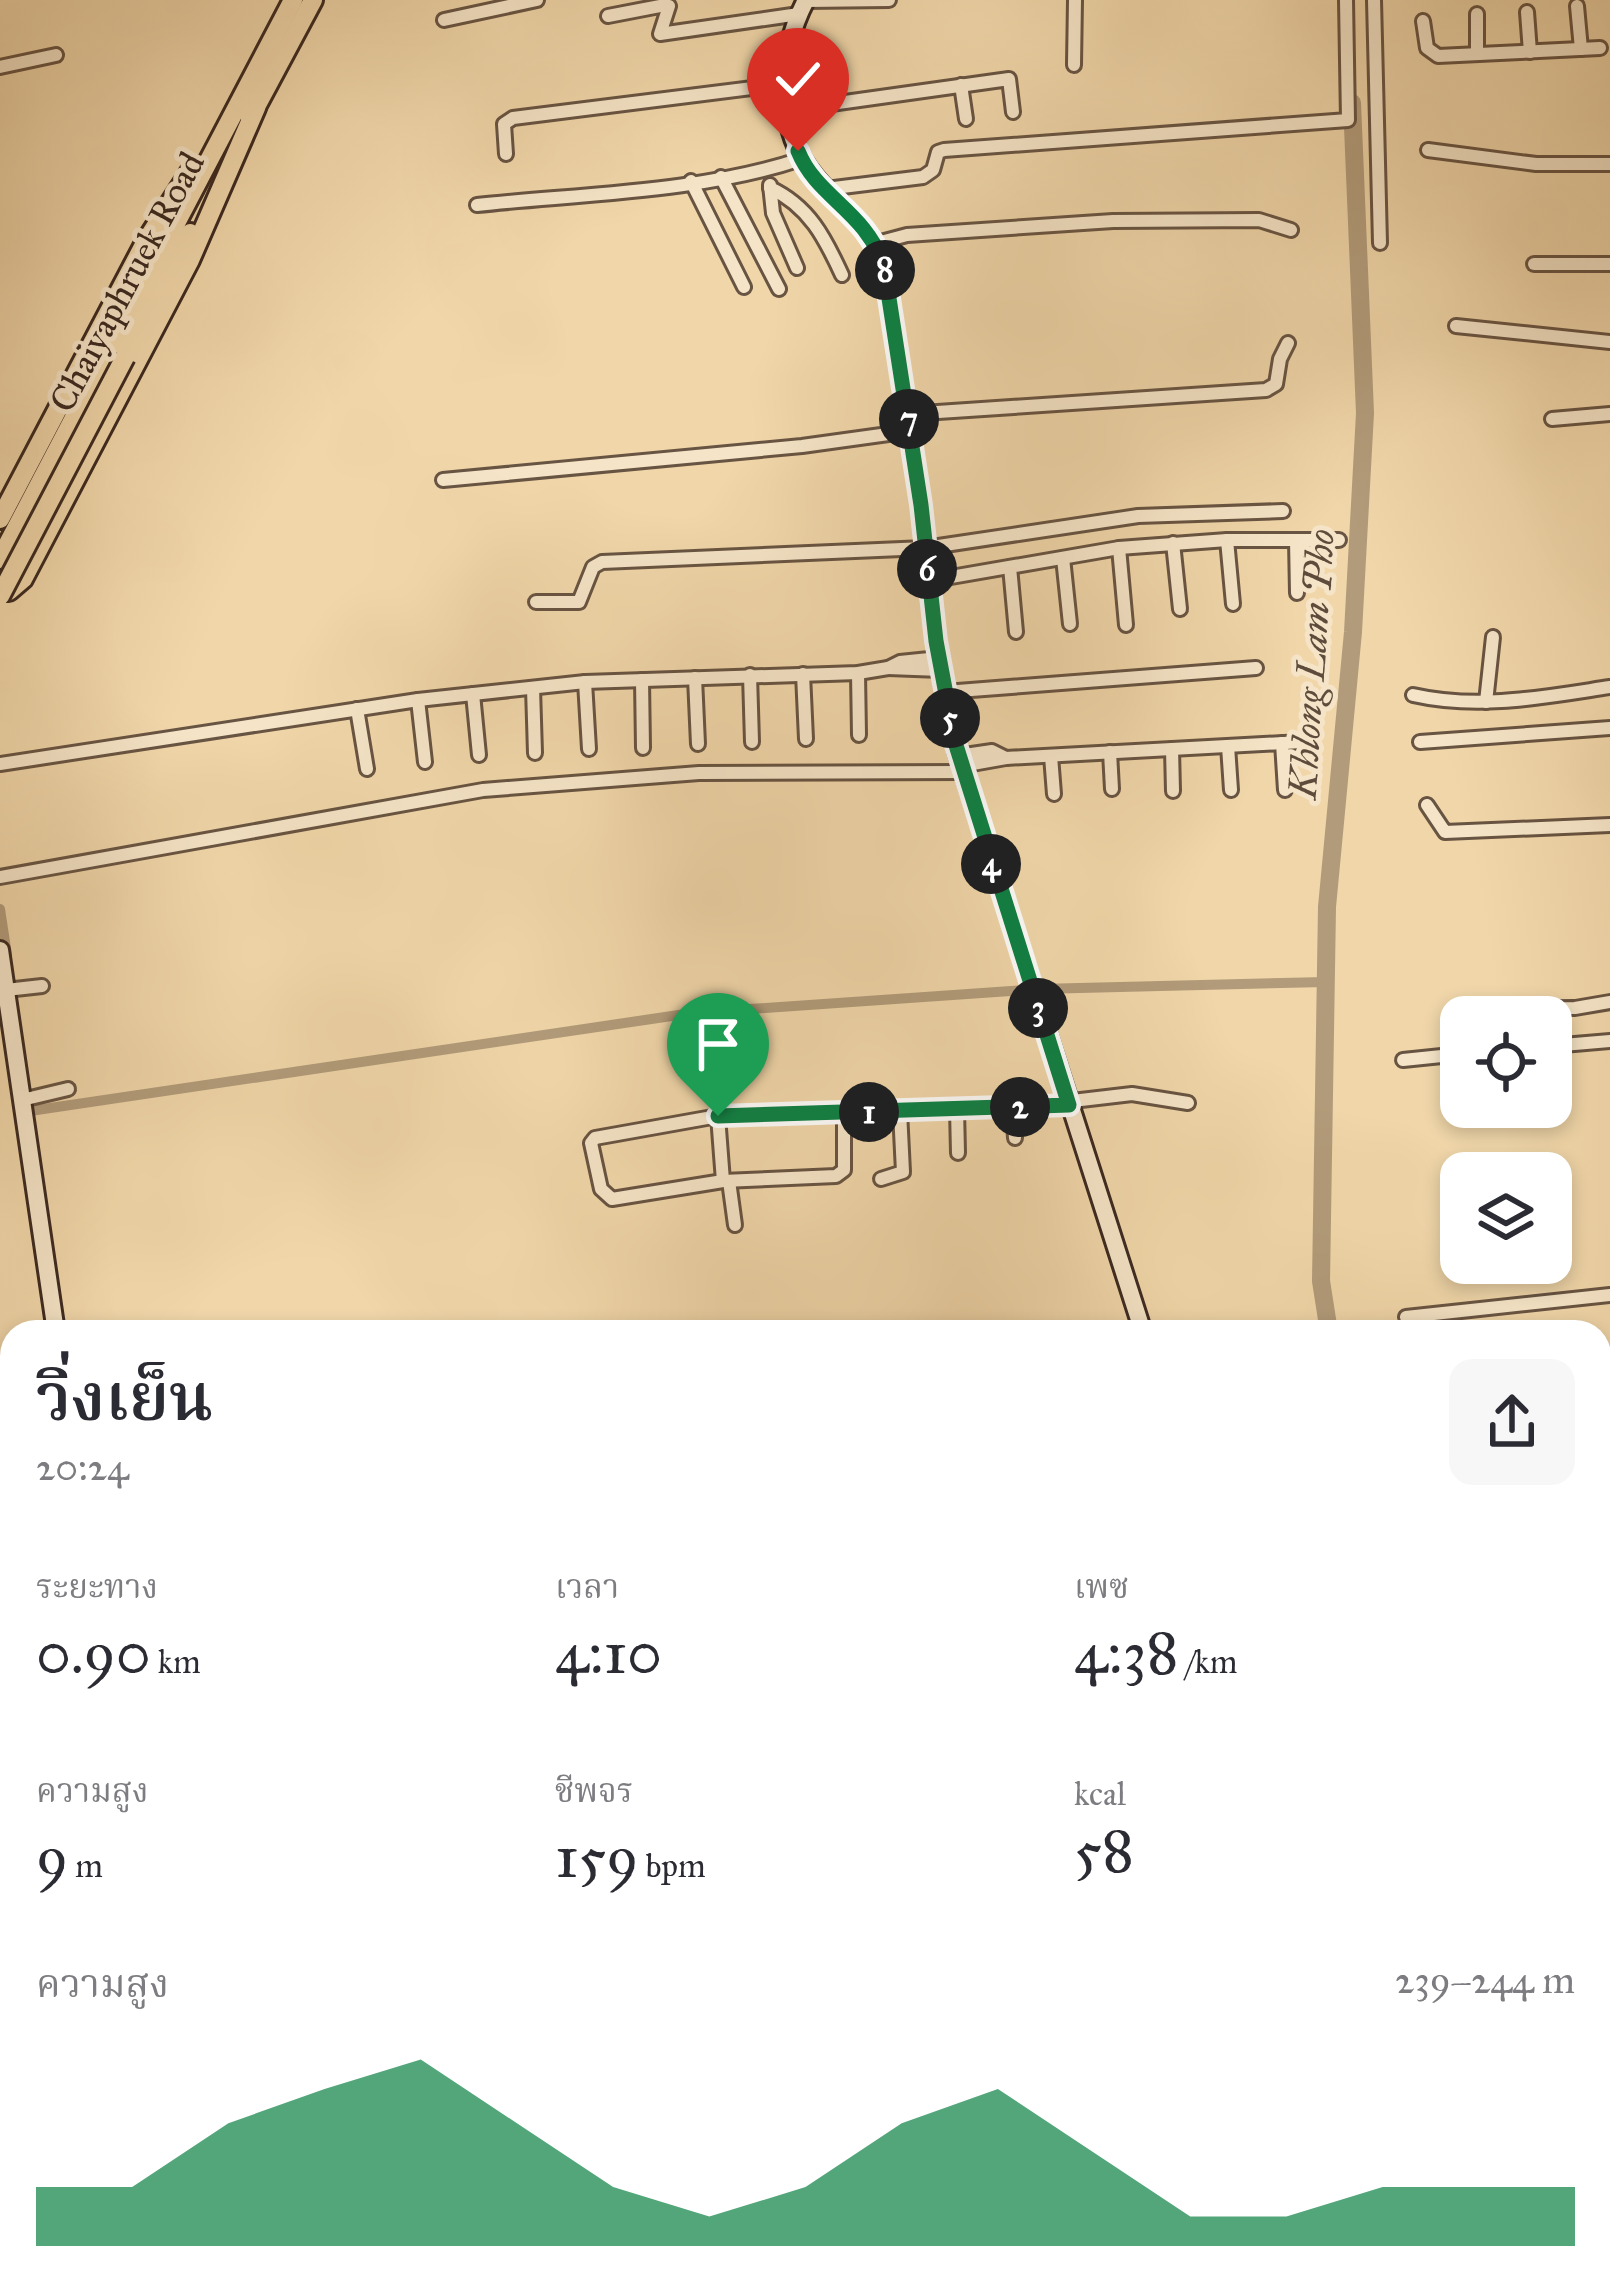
<!DOCTYPE html>
<html lang="th">
<head>
<meta charset="utf-8">
<style>
	:root { --surface:#fff; --page:#f7f7f7; --text:#2b2b33; --muted:#7c7c81; --accent:#0b8043 }
	body { margin:0; font-family:"IM FELL Great Primer","Noto Serif Thai",serif; background:var(--page); color:var(--text); height:100vh; display:flex; flex-direction:column; font-size:45px; white-space:nowrap }
	* { box-sizing:border-box; margin:0 }
	p { font-size:39px; color:var(--muted) }
	.icon { flex:none; width:66px; height:66px; fill:none; stroke:currentColor; stroke-width:2; stroke-linecap:round; stroke-linejoin:round }
	.map { position:relative; flex:1; overflow:hidden }
	.side { position:absolute; left:0px; top:1320px; width:1611px; height:975px; display:flex; flex-direction:column; background:var(--surface); border-radius:36px 36px 0 0; box-shadow:0 6px 18px #0003 }
	.side>* { flex:none }
	.buttons { position:absolute; left:1440px; top:996px; display:grid; gap:24px }
	.buttons a { display:grid; place-items:center; width:132px; height:132px; border-radius:24px; background:var(--surface); box-shadow:0 6px 18px #0003; font-size:60px }
	.pin { position:absolute; display:grid; place-items:center; width:102px; height:102px; color:#fff; margin:-123px -51px; border-radius:50% 50% 50% 0; rotate:-45deg; box-shadow:0 0 12px #0007 }
	.pin .icon { rotate:45deg }
	.km { position:absolute; width:60px; height:60px; margin:-30px; border-radius:50%; background:#222; color:#fff; font-size:33px; line-height:60px; text-align:center }
	.round { display:grid; place-items:center; flex:none; width:126px; height:126px; border-radius:24px; background:var(--page) }
	.headline { display:flex; align-items:center; justify-content:space-between; height:204px; padding:0 36px }
	h1 { font-size:66px; font-weight:600; line-height:90px }
	.figures { display:grid; grid-template-columns:repeat(3,1fr); gap:18px; height:204px; padding:12px 36px }
	.figures div { display:grid; align-content:center }
	.figures b { font-size:60px; font-weight:600 }
	.figures small { font-size:33px; font-weight:400 }
	.figures p { font-size:33px }
	.chart { height:336px; padding:24px 36px }
	.chart p { display:flex; justify-content:space-between }
	.chart svg { width:100%; height:216px; margin-top:12px; fill:var(--accent); opacity:.7 }
	.map>svg:first-child { display:block }
	.lines { fill:none; stroke-linecap:round; stroke-linejoin:round }
	.canal { stroke:#b29b7a; stroke-width:10 }
	.river { stroke:#b29b7a; stroke-width:18 }
	.street-casing { stroke:#685442; stroke-width:18 }
	.secondary-casing { stroke:#3b2920; stroke-width:22 }
	.primary-casing { stroke:#3b2920; stroke-width:24 }
	.street { stroke:#f5e4c7; stroke-width:12 }
	.secondary { stroke:#f5e4c7; stroke-width:16 }
	.primary { stroke:#f0d6a9; stroke-width:18 }
	.primary-bridge-casing { stroke:#3b2920; stroke-width:24; stroke-linecap:butt }
	.primary-bridge { stroke:#f0d6a9; stroke-width:18 }
	.route-casing { stroke:#fff; stroke-width:24 }
	.route { stroke:#0b8043; stroke-width:15 }
	.labels { text-anchor:middle; dominant-baseline:central; stroke-width:10; stroke-linejoin:round; paint-order:stroke }
	.street-label { font-size:36px; fill:#3b2920; stroke:#f5e4c7 }
	.water-label { font-size:39px; font-style:italic; fill:#5f4b3b; stroke:#f5e4c7 }
</style>
</head>
<body>
<div class="map">
<svg width="1610" height="2294" viewBox="0 0 1610 2294">
	<rect width="100%" height="100%" fill="#f0d6a9"/>
	<filter id="stains"><feTurbulence type="fractalNoise" baseFrequency=".00167" numOctaves="4"/><feColorMatrix values="0 0 0 0 .2 0 0 0 0 .09 0 0 0 0 .02 0 0 0 .5 -.17"/></filter>
	<radialGradient id="worn" r=".72"><stop offset=".6" stop-color="#630" stop-opacity="0"/><stop offset="1" stop-color="#630" stop-opacity=".3"/></radialGradient>
	<g class="lines">
		<g class="canal">
			<polyline points="0,909 7,955"/>
			<polyline points="30,1111 692,1013 1039,989 1326,982"/>
		</g>
		<g class="river">
			<polyline points="1329,1332 1321,1281 1327,907 1353,632 1365,413 1352,103"/>
			<polyline points="1499,2294 1499,2283"/>
		</g>
		<g class="street-casing">
			<g id="street">
				<polyline points="1374,0 1380,243"/>
				<polyline points="805,1 889,0"/>
				<polyline points="669,6 660,34 799,14"/>
				<polyline points="1577,6 1581,49"/>
				<polyline points="1527,12 1530,52"/>
				<polyline points="608,16 665,5"/>
				<polyline points="444,20 537,0"/>
				<polyline points="1423,21 1427,48 1438,56 1600,48"/>
				<polyline points="1477,54 1477,14"/>
				<polyline points="1074,65 1075,0"/>
				<polyline points="0,67 56,55"/>
				<polyline points="961,85 966,119"/>
				<polyline points="788,110 1009,79 1013,112"/>
				<polyline points="1428,150 1536,164 1610,164"/>
				<polyline points="506,154 504,124 513,118 784,84"/>
				<polyline points="721,177 779,289"/>
				<polyline points="691,181 744,287"/>
				<polyline points="770,185 773,213 797,268"/>
				<path d="M770 188C809 206 825 238 842 275"/>
				<polyline points="826,189 923,177 933,170 938,152 944,150 1348,120 1346,0"/>
				<path d="M477 205C581 194 703 192 801 159"/>
				<polyline points="877,243 907,235 1113,221 1259,220 1291,230"/>
				<polyline points="1534,264 1610,264"/>
				<polyline points="1456,326 1610,342"/>
				<polyline points="908,414 1266,390 1276,384 1280,359 1288,343"/>
				<polyline points="1552,419 1610,414"/>
				<polyline points="443,480 802,446 910,431"/>
				<polyline points="1227,540 1233,604"/>
				<polyline points="1296,540 1297,593"/>
				<polyline points="1173,543 1180,609"/>
				<polyline points="1119,548 1126,625"/>
				<polyline points="1063,558 1070,624"/>
				<polyline points="1010,567 1016,632"/>
				<polyline points="928,581 1119,548 1227,540 1339,540"/>
				<polyline points="536,602 579,602 593,567 602,562 925,548 1138,516 1283,511"/>
				<polyline points="939,658 900,662 888,668 941,670"/>
				<polyline points="858,673 859,735"/>
				<polyline points="803,674 806,739"/>
				<polyline points="750,675 752,742"/>
				<polyline points="695,678 698,744"/>
				<polyline points="642,680 643,748"/>
				<polyline points="585,682 589,749"/>
				<polyline points="533,688 535,753"/>
				<polyline points="945,692 1256,668"/>
				<polyline points="473,694 479,755"/>
				<path d="M1413 695C1479 710 1544 697 1610 687"/>
				<polyline points="418,700 425,762"/>
				<polyline points="1486,702 1493,637"/>
				<polyline points="357,709 367,769"/>
				<polyline points="1420,742 1610,728"/>
				<polyline points="1282,743 1285,790"/>
				<polyline points="1228,746 1231,790"/>
				<polyline points="1172,749 1173,791"/>
				<polyline points="1110,752 1112,789"/>
				<polyline points="958,756 992,751 1006,758 961,766"/>
				<polyline points="1051,756 1054,794"/>
				<polyline points="1006,758 1301,742"/>
				<polyline points="0,764 418,700 585,682 858,673 888,668"/>
				<polyline points="1427,805 1445,832 1610,825"/>
				<polyline points="0,877 483,790 699,773 963,772"/>
				<polyline points="6,990 42,986"/>
				<polyline points="1487,1009 1575,1008 1610,1002"/>
				<polyline points="1551,1046 1610,1041"/>
				<polyline points="1403,1060 1461,1054"/>
				<polyline points="22,1100 68,1089"/>
				<polyline points="1013,1108 1015,1138"/>
				<polyline points="957,1109 958,1153"/>
				<polyline points="844,1113 844,1170 836,1176 723,1181 612,1199 601,1189 591,1143 595,1138 718,1116 1013,1108 1132,1094 1188,1103"/>
				<polyline points="718,1116 723,1181"/>
				<polyline points="881,1179 903,1172 900,1111"/>
				<polyline points="729,1181 735,1225"/>
				<polyline points="1406,1317 1610,1295"/>
				<polyline points="1599,1385 1610,1384"/>
				<polyline points="1599,1421 1610,1420"/>
				<polyline points="0,1452 12,1450"/>
				<polyline points="0,1511 12,1509"/>
				<polyline points="1599,1591 1610,1590"/>
				<polyline points="1599,1695 1610,1694"/>
				<polyline points="1599,1790 1610,1789"/>
				<polyline points="1599,1873 1610,1872"/>
				<polyline points="0,1882 12,1880"/>
				<polyline points="1599,1917 1610,1916"/>
				<polyline points="1599,1975 1610,1973"/>
				<polyline points="1599,2035 1610,2035"/>
				<polyline points="0,2088 9,2120"/>
				<polyline points="1599,2149 1610,2150"/>
				<polyline points="0,2163 12,2160"/>
				<polyline points="0,2233 12,2230"/>
				<polyline points="85,2283 85,2294"/>
				<polyline points="227,2283 229,2294"/>
				<polyline points="277,2283 279,2294"/>
				<polyline points="330,2283 331,2287"/>
				<polyline points="825,2283 827,2294"/>
				<polyline points="880,2283 882,2294"/>
				<polyline points="936,2283 938,2294"/>
				<polyline points="1201,2283 1203,2294"/>
				<polyline points="1066,2294 1134,2286 1191,2294"/>
				<polyline points="1215,2294 1281,2286"/>
			</g>
		</g>
		<g class="secondary-casing">
			<g id="secondary">
				<path d="M806 0C778 54 774 129 816 178 842 209 871 225 884 266L921 505 936 641 957 751 1143 1332"/>
				<polyline points="0,950 56,1332"/>
				<polyline points="194,2283 196,2294"/>
				<polyline points="1281,2283 1282,2294"/>
			</g>
		</g>
		<g class="primary-casing">
			<g id="primary">
				<polyline points="250,118 313,0"/>
				<polyline points="125,357 190,233"/>
				<polyline points="0,519 146,241 194,166"/>
				<polyline points="0,559 293,0"/>
				<polyline points="0,591 9,591 23,579 190,260 256,108"/>
			</g>
		</g>
		<use href="#street" class="street"/>
		<use href="#secondary" class="secondary"/>
		<use href="#primary" class="primary"/>
		<g class="primary-bridge-casing">
			<polyline id="primary-bridge" points="0,596 125,357"/>
		</g>
		<use href="#primary-bridge" class="primary-bridge"/>
	</g>
	<g class="lines">
		<g class="route-casing">
			<path id="route" d="M718 1116 1069 1105 955 742 936 641 921 505 884 266C865 210 817 198 798 151"/>
		</g>
		<use href="#route" class="route"/>
	</g>
	<g class="labels">
		<g class="street-label">
			<text transform="translate(127 282) rotate(-62)">Chaiyaphruek Road</text>
		</g>
		<g class="water-label">
			<text transform="translate(1312 664) rotate(-86)">Khlong Lam Pho</text>
		</g>
	</g>
	<rect width="100%" height="100%" filter="url(#stains)"/>
	<rect width="100%" height="100%" fill="url(#worn)"/>
</svg>
<div class="buttons">
<a><svg class="icon" aria-label="locate" viewBox="0 0 24 24"><circle cx="12" cy="12" r="6"/><path d="M12 2v4M12 18v4M2 12h4M18 12h4"/></svg></a>
<a><svg class="icon" aria-label="layers" viewBox="0 0 24 24"><path d="M12 4l9 5-9 5-9-5zM3 14l9 5 9-5"/></svg></a>
</div>
<div class="pin" style="left:718px;top:1116px;background:#1e9e55"><svg class="icon" aria-label="arrive" viewBox="0 0 24 24"><path d="M6 21V4h12l-3 4 3 4H6"/></svg></div>
<div class="pin" style="left:798px;top:151px;background:#d93025"><svg class="icon" aria-label="check" viewBox="0 0 24 24"><path d="M5 12l5 5 9-10"/></svg></div>
<b class="km" style="left:869px;top:1112px">1</b>
<b class="km" style="left:1020px;top:1107px">2</b>
<b class="km" style="left:1038px;top:1008px">3</b>
<b class="km" style="left:991px;top:864px">4</b>
<b class="km" style="left:950px;top:718px">5</b>
<b class="km" style="left:927px;top:569px">6</b>
<b class="km" style="left:909px;top:419px">7</b>
<b class="km" style="left:885px;top:270px">8</b>
<section class="side">
<div class="headline"><div><h1>วิ่งเย็น</h1><p>20:24</p></div><a class="round"><svg class="icon" aria-label="share" viewBox="0 0 24 24"><path d="M12 15V3M7 8l5-5 5 5M5 13v7h14v-7"/></svg></a></div>
<div class="figures">
<div><p>ระยะทาง</p><b>0.90<small> km</small></b></div>
<div><p>เวลา</p><b>4:10</b></div>
<div><p>เพซ</p><b>4:38<small> /km</small></b></div>
</div>
<div class="figures">
<div><p>ความสูง</p><b>9<small> m</small></b></div>
<div><p>ชีพจร</p><b>159<small> bpm</small></b></div>
<div><p>kcal</p><b>58</b></div>
</div>
<div class="chart"><p><span>ความสูง</span>239–244 m</p>
<svg viewBox="0 0 160 44" preserveAspectRatio="none"><path d="M0 44V32L10 32L20 19L30 12L40 6L50 19L60 32L70 38L80 32L90 19L100 12L110 25L120 38L130 38L140 32L150 32L160 32V44z"/></svg>
</div>
</section>
</div>
</body>
</html>
